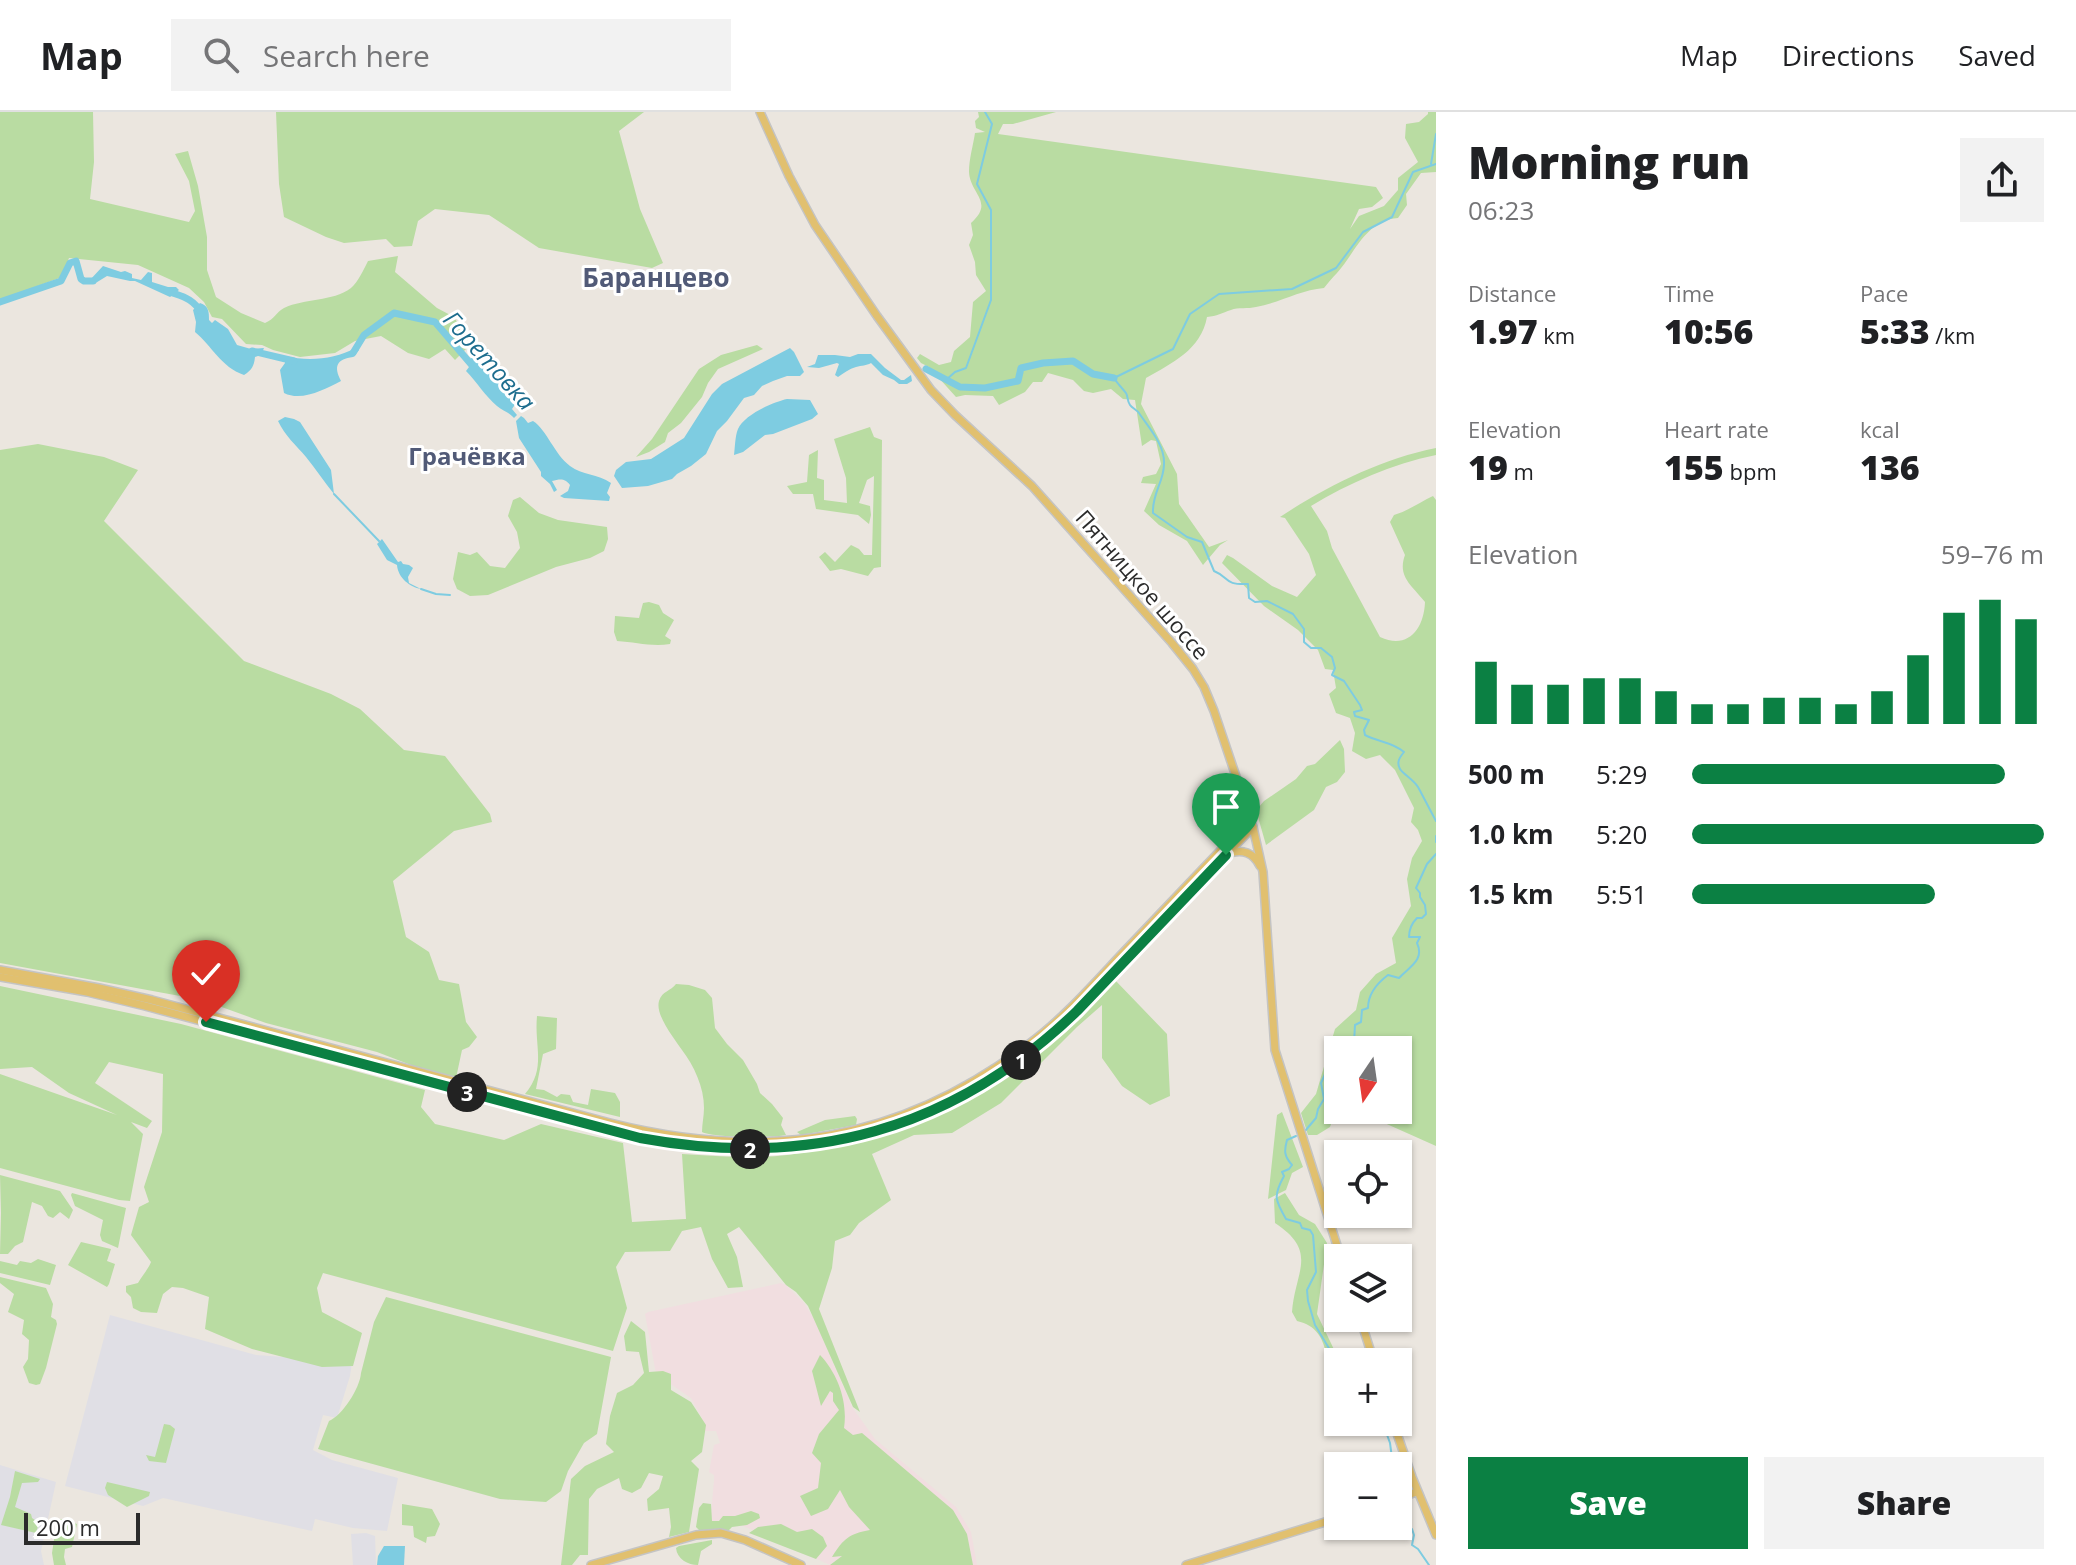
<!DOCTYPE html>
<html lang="en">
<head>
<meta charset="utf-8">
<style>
	:root { --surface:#fff; --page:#f2f2f2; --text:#202124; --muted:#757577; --line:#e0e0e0; --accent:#0b8043 }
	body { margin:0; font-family:"Open Sans",sans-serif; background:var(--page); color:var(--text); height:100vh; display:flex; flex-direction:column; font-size:30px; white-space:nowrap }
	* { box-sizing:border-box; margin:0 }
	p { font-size:26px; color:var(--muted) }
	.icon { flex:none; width:44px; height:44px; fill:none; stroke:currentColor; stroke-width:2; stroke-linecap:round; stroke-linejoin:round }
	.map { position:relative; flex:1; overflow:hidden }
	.side { display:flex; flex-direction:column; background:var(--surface); width:640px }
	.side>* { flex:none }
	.needle { width:52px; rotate:193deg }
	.fabs { position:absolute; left:1324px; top:924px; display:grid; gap:16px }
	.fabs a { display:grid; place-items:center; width:88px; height:88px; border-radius:0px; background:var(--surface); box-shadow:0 2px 6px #0004; font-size:40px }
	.scale { position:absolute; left:24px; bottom:20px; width:116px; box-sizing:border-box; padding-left:8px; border:4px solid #2b2b2b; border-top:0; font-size:22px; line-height:28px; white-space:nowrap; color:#2b2b2b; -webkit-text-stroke:6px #fff; paint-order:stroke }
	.pin { position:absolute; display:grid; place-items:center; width:68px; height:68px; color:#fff; margin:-82px -34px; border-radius:50% 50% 50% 0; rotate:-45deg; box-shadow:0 0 8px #0007 }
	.pin .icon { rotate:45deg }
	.km { position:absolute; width:40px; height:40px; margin:-20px; border-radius:50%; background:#222; color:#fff; font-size:22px; line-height:40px; text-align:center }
	.round { display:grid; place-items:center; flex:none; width:84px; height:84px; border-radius:0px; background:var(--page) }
	.head { display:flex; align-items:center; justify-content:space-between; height:136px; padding:0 32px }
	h1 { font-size:44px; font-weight:800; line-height:60px }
	.stats { display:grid; grid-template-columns:repeat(3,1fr); gap:12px; height:136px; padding:8px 32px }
	.stats div { display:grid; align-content:center }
	.stats b { font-size:34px; font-weight:800 }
	.stats small { font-size:22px; font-weight:400 }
	.stats p { font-size:22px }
	.chart { height:224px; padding:16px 32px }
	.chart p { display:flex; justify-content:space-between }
	.chart svg { width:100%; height:144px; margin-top:8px; stroke:var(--accent); stroke-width:6 }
	.action { display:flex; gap:16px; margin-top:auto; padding:16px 32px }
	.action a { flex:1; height:92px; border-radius:0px; background:var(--accent); color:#fff; font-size:32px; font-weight:800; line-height:92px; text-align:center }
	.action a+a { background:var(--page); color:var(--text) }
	ul { padding:0 32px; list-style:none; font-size:26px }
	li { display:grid; grid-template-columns:128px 96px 1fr; align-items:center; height:60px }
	li i { height:20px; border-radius:10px; background:var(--accent) }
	header { display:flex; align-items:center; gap:48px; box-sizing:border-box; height:112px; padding:0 40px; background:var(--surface); border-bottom:2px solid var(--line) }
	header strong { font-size:38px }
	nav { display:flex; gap:44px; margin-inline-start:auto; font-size:28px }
	.search { width:560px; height:72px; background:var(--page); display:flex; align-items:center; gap:20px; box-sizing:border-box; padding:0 28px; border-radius:0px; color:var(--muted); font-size:30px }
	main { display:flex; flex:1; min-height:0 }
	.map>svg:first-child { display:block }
	.industrial { fill:#e0dfe5 }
	.medical { fill:#f1dee0 }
	.green { fill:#b9dca2; fill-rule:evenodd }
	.water { fill:#7ecce1 }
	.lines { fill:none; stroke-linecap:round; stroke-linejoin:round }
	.stream { stroke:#7ecce1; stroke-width:2 }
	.river { stroke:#7ecce1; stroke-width:7 }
	.major-casing { stroke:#c4c4c4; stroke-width:10 }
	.major { stroke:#e1c06f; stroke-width:7 }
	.route-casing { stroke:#fff; stroke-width:16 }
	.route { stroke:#0b8043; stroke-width:10 }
	.labels { text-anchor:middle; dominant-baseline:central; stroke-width:6; stroke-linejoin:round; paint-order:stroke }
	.street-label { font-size:22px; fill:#2b2b2b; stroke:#fff }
	.water-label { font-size:24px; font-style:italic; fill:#1d6d8e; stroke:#fff }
	.neighbourhood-label { font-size:24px; font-weight:bold; fill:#515a77; stroke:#fff }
	.quarter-label { font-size:26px; font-weight:bold; fill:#515a77; stroke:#fff }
</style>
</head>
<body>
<header>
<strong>Map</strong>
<div class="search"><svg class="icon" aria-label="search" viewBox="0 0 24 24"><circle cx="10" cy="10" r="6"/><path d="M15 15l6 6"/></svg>Search here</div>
<nav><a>Map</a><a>Directions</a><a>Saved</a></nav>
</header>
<main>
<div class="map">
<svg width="1436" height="1453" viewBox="0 0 1436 1453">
	<rect width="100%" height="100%" fill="#ebe6df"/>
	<g class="industrial">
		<polygon points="110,1203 256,1243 352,1250 350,1264 337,1306 323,1303 313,1338 332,1348 398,1366 387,1419 353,1416 315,1407 312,1419 163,1386 143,1394 65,1374"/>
		<polygon points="0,1353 56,1370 41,1439 44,1453 0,1453"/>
		<polygon points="366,1421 375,1424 376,1453 353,1453 351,1422"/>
	</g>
	<polygon class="medical" points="781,1171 786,1173 804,1191 815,1209 852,1295 875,1327 956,1395 971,1420 977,1453 830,1453 730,1408 712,1409 711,1402 714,1368 714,1363 709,1360 714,1333 720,1331 716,1319 705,1319 702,1313 702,1306 691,1286 656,1262 645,1202 648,1200"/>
	<g class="green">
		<path d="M0 0H93L94 50 90 87 189 110 195 99 189 69 175 42 188 39 198 74 207 125V158L216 185 241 201 265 211C275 207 276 200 284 196 305 186 332 190 351 176 358 170 364 157 368 149L398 144 395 160 437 196 454 205 471 232 455 248 445 237 429 247 408 241 381 224 355 229 335 241 300 245 273 238 262 233 246 232 222 207 212 205 204 190 189 176 138 153 69 146 62 165 0 188Z"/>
		<polygon points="276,0 644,0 619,19 640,97 663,151 652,156 539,136 489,103 435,97 418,109 412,134 394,135 386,127 344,131 326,125 284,105 279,72"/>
		<path d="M978 0H1056L1013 12H1003L998 22 1376 75 1383 86 1372 95 1359 97 1350 117 1359 104 1384 94 1398 78V66L1418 50 1405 26 1406 12 1419 10 1428 2V0H1436V60L1421 61 1406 82 1407 93 1398 106C1366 108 1355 141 1337 161 1332 166 1328 171 1324 176 1300 178 1279 191 1256 195 1248 197 1238 195 1231 198 1222 201 1217 204 1207 205 1201 238 1172 251 1146 266L1141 292 1177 362 1179 392 1209 435 1228 428 1220 433 1203 453 1187 429 1159 413 1144 399 1156 372 1141 371 1143 365 1156 362 1161 352 1156 329 1151 328 1142 334 1135 288 1123 287 1111 277 1093 281 1084 279 1073 268 1048 261 1042 270H1033L1025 280 999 293 993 284 965 283 956 285 929 255 921 251 917 246 920 242 939 253 951 250 954 239 970 225 973 190 986 179 976 163 975 150 969 133 973 123 971 111C995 90 970 82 969 60 969 47 973 34 975 21L985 20 976 16 975 9 979 5Z"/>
		<polygon points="757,233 763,237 718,257 708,271 702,285 681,311 668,321 665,330 649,340 636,345 652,327 699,257 721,243"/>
		<polygon points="870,315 874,325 882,328 881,455 874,456 868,464 841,457 830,459 819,445 825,440 835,450 851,433 859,437 864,443 872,443 874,364 867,368 859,391 870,394 871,403 869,412 858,403 816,397 813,382 793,382 787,374 807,370 809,343 818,338 817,366 824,368 824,388 847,391 846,366 834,327"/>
		<polygon points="38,332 104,345 138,358 104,409 244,549 331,582 360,597 404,638 445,644 490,702 492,710 454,719 393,769 406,825 429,840 439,868 459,872 466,910 477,925 469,935 462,938 456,966 424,958 377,940 266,911 216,893 180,884 0,851 0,338"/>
		<path d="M1436 336V343C1392 352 1349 371 1311 394L1327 419 1332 436 1380 525C1408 538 1424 517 1425 490 1412 473 1397 465 1405 443L1390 410 1394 403C1408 399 1420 390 1433 384L1436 388V1034L1371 1005 1336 998 1330 1015 1317 1023H1308L1301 1001 1316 982 1335 917 1356 898 1360 880 1376 862 1396 851 1392 826 1411 794 1407 767 1412 746 1422 729 1418 718 1411 710 1414 696 1395 658 1380 643 1366 647 1352 639 1355 621 1350 606 1336 601 1329 582 1336 576 1333 558 1325 557 1318 538 1298 518 1264 494 1222 451 1227 443 1233 446 1272 474 1297 485 1316 463 1309 442 1285 406 1280 405C1327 374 1381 347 1436 336ZM1338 938H1398V998H1338Z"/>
		<polygon points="520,385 539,401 558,408 607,415 608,427 604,439 590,446 556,455 488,483 470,484 457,477 453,467 458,440 470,443 477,440 490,454 505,456 520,436 517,420 508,404 513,388"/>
		<path d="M649 490 659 493 663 501 674 508 665 524 671 528 670 532C652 535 635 530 617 529L614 520 615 504 639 506 643 491Z"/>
		<polygon points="1340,628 1344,637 1345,660 1337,670 1326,675 1314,698 1266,733 1258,705 1258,696 1264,689 1296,667 1307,654 1315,652"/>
		<path d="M1114 867 1167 922 1170 984 1150 993 1122 974 1102 946V893L1077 915 1001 991 952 1021 914 1023 872 1042 891 1088 859 1111 850 1123 835 1129 832 1156 819 1197 860 1300 853 1295 808 1194 796 1180 786 1173 739 1115 727 1122 737 1145 743 1175 728 1176 712 1147 701 1115 682 1119 670 1139 625 1140 616 1155 627 1196 613 1239 323 1161 317 1176 322 1200 362 1221 353 1254 322 1255 252 1237 205 1217 209 1185 183 1176 172 1175 163 1182 157 1201 141 1200 133 1196 131 1185 126 1180V1174L138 1171C142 1164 149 1156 151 1150L131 1123 139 1095 149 1090 144 1075 162 1020 163 962 109 950 95 971 152 1009 147 1016 131 1010 143 1022 130 1089 119 1088 0 1056V962L117 1003 69 981 32 955 0 957V874L181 912 425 978 421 995 435 1012 504 1028 541 1012 623 1031 632 1110 686 1107 682 1042C717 1044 752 1047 787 1043 862 1034 942 1007 1005 965 1046 938 1081 903 1114 867Z"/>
		<path d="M676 872 689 873 705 878 712 886 715 916 727 932 743 948 757 972 760 981 772 992 783 1006 781 1013 786 1023C770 1026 715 1026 702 1020 702 1012 704 1004 704 996 704 975 694 954 682 938 674 926 655 903 659 889 662 879 671 879 676 872Z"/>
		<path d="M537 904 557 906 556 937 543 942 536 977 544 978 557 985 561 982 570 983 573 990 588 993 591 977 615 981 620 990V1005L525 982C547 956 534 935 537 904Z"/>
		<polygon points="1282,1000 1303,1055 1292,1061 1286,1078 1268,1087 1277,1003"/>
		<polygon points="855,1004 857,1007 856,1013 801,1023 797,1020 825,1008"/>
		<polygon points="0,1063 60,1079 73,1098 69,1107 60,1100 53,1106 48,1104 42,1094 32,1090 23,1130 15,1134 8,1142 0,1142 1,1101"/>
		<polygon points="72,1081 126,1096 118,1136 102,1129 100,1123 103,1108 75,1094 71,1083"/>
		<path d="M1285 1081 1299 1103 1315 1112 1327 1131 1317 1202 1340 1250H1338V1280C1321 1259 1336 1218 1297 1209L1292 1200C1295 1159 1319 1140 1275 1111L1274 1087Z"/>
		<polygon points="81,1130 111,1137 107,1149 115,1152 109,1172 107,1175 68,1153"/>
		<polygon points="38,1147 56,1153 50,1173 0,1161 0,1149 17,1153 20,1149 31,1151"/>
		<polygon points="0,1165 46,1176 53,1192 51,1205 56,1208 57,1212 46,1256 40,1272 36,1273 29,1271 23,1255 28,1247 29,1228 22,1222 24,1208 8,1200 14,1182 0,1171"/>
		<path d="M386 1185 611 1245 597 1322 584 1331 568 1359 561 1379 546 1390 500 1387 318 1337 329 1309C342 1304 360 1276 361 1261L374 1210Z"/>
		<polygon points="631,1209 645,1220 649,1260 663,1259 671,1262 671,1278 691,1290 706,1313 702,1340 691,1349 699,1357 689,1420 669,1425 671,1415 669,1396 648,1399 647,1387 659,1377 663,1364 649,1361 641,1376 632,1381 622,1377 619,1366 597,1377 589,1387 588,1443 580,1443 572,1453 561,1453 571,1367 585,1354 614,1340 606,1332 610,1304 617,1281 633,1273 644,1261 639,1240 626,1239 624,1224"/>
		<path d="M820 1243C838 1262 848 1290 844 1316L853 1323 862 1321 953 1398 967 1422 973 1453H830L842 1444 832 1445C844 1426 849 1422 870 1418L849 1395 840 1378 828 1397 811 1404 800 1384 818 1376 821 1351 812 1341 819 1322 839 1298 833 1289V1281L830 1279 821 1294 812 1259Z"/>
		<polygon points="164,1312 170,1313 175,1317 166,1351 149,1349 146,1343 155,1345"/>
		<polygon points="15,1359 40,1367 38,1370 22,1371 15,1395 31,1402 32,1406 39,1411 36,1421 1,1413 10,1385"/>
		<polygon points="107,1370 150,1380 149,1384 127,1395 108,1383 105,1376"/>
		<polygon points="703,1391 711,1392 712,1409 719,1409 723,1404 735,1404 751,1399 759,1402 760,1406 747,1413 732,1415 729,1418 700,1419 696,1415 699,1396"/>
		<polygon points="402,1392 432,1397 440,1412 435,1424 427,1425 426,1431 414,1425 413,1414 402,1413"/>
		<polygon points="64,1407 77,1412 72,1435 65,1437 64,1445 66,1453 54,1453 52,1441 57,1408"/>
		<polygon points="781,1412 797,1420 812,1417 823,1425 827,1434 816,1447 749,1421 758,1415"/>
		<path d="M712 1428V1432L701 1439 698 1453C688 1453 677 1447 676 1436L679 1434Z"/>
	</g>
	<g class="water">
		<polygon points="103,154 121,160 125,159 132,162 132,166 141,168 148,160 152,161 152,170 168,175 176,175 179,178 170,185 135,169 130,169 107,164 94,172 83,171 86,168 89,169"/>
		<path d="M200 191C209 194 209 200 209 208L212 211 215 208 228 217 237 233 251 237 264 236 261 243 255 245C254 254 252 258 244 263 221 255 212 234 195 220L196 210 193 198Z"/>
		<path d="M356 236 359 238 353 245C337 247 333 254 341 269 325 277 302 290 284 281L280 258 285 251V244C310 250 334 247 356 236Z"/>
		<polygon points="790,236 794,240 804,260 800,264 787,264 773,269 762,274 754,283 744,286 727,309 717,319 706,342 691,354 677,362 672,367 648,374 622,376 614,364 616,358 626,350 651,347 684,326 712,282 722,272"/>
		<path d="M479 240 516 284 518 288 512 297 517 303 514 306C509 300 503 299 497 294 485 284 477 270 466 259L469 255 471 246Z"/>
		<path d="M858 242H871L885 256 901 268H904L911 263 912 269 907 272H899L894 268 883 263 871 251C866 254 862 253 856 255 849 257 844 261 838 265L835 263 839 252 837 251 819 256 807 255 815 252 818 243H835L850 245Z"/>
		<path d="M787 287 810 288 818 302 812 307 773 322 765 323 743 340 734 343C735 336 735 324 738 317 744 303 773 290 787 287Z"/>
		<path d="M521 304 524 306 528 311 533 309C547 318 554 342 570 354 582 363 598 362 611 371L607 381 610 385 609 389 564 386 560 384 568 379 570 373C565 366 560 367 552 369L557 378 554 380 550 372 541 364V360L519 326 516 309Z"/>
		<path d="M285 305 294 307 300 310 331 358 334 382C324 370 316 357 306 345 296 333 285 324 278 309Z"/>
		<path d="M382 427 398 450 401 449 403 452 409 453 413 456 408 465 409 471 421 477C410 475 398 466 397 453L387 448 377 432Z"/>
		<polygon points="384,1434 405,1434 404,1453 377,1453 378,1444"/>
	</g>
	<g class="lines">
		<g class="stream">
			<polyline points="1431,52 1436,22"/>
			<path d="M1436 52 1413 60 1392 105 1363 120 1336 156 1292 177 1219 182 1190 202 1173 237 1114 266C1117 271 1122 276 1126 281 1128 284 1127 289 1130 293 1132 296 1137 298 1139 301 1149 316 1165 333 1164 352 1164 370 1152 381 1153 401L1187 425 1202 430 1214 459C1231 466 1223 473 1248 472L1249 486 1255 490 1267 489 1293 502 1304 517V530L1311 536H1321L1332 545 1335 556 1332 563 1344 569 1360 593 1362 598 1354 600 1355 604 1369 608 1364 618 1365 623C1378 630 1393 630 1404 640 1400 645 1396 650 1400 657 1403 662 1413 667 1418 675 1424 686 1430 698 1436 709"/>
			<polyline points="946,268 955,260 966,256 991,188 991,98 977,72 992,12 985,0"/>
			<polyline points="334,382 379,429"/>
			<polyline points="421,477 436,482 450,483"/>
			<polyline points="1436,724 1436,730"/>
			<path d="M1347 938 1354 931 1355 913 1361 910 1362 898 1368 896C1368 882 1376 872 1388 863L1399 866C1409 855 1425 848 1417 831L1420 825H1409C1409 816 1412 811 1417 806H1422L1426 802 1425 793 1420 785V781L1416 776 1427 752 1436 742"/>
			<polyline points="1305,1019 1316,1006 1318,997 1324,987 1321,971 1327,958 1333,955 1338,960"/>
			<path d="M1296 1024 1287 1028C1284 1039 1284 1044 1292 1053L1289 1057 1282 1060 1284 1064C1273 1084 1275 1088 1286 1107L1300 1111 1302 1116 1310 1118 1313 1123 1316 1160 1307 1178 1308 1189 1315 1213 1333 1243 1335 1263 1338 1267"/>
			<polyline points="1360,1310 1372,1317 1380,1317 1386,1320 1390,1331 1393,1354"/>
			<polyline points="1398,1397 1400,1402 1399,1415 1402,1417 1409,1415 1412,1417 1414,1423 1412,1433 1418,1437 1429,1453"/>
		</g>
		<g class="river">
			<path d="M167 179C183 185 191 185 202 201"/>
			<polyline points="0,190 61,169 70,151 76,149 81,167 84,169 93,169"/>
			<polyline points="252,239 294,249"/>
			<polyline points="353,241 364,223 394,201 435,210 476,258"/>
			<polyline points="926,257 960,275 985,276 1018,269 1021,256 1043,251 1073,249 1093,262 1114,266"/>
		</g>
		<g class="major-casing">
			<g id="major">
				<polyline points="760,0 789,64 815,113 877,204 931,278 955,303 1032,374 1172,531 1193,557 1204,575 1214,599 1253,715 1263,760 1275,938 1341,1146"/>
				<path d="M1228 742C1242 736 1254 741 1260 754"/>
				<path d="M0 858 99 876 152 888 610 1011C766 1050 899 1031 1029 932 1063 907 1092 874 1121 843 1164 798 1207 752 1251 707"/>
				<path d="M0 865 87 880 145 894 640 1026C792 1053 931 1027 1050 924 1079 899 1105 870 1132 842 1172 800 1212 757 1253 715"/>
				<polyline points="1360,1206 1374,1250"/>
				<polyline points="1393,1310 1412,1365 1436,1423"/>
				<polyline points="1398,1386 1417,1380"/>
				<polyline points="591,1453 696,1423 721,1421 745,1428 801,1453"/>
				<polyline points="1186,1453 1338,1406"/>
			</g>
		</g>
		<use href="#major" class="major"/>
	</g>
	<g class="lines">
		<g class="route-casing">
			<path id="route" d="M206 910 640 1026C808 1057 953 1019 1077 899L1226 743"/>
		</g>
		<use href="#route" class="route"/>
	</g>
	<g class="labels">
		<g class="street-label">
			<text transform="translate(1143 472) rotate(49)">Пятницкое шоссе</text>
		</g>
		<g class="water-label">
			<text transform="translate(490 248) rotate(48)">Горетовка</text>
		</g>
		<g class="neighbourhood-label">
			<text x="467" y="343">Грачёвка</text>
		</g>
		<g class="quarter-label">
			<text x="656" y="165">Баранцево</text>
		</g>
	</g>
</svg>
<div class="fabs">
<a><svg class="needle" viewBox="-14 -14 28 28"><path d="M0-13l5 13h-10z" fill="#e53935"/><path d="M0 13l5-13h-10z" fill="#757577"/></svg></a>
<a><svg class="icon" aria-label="locate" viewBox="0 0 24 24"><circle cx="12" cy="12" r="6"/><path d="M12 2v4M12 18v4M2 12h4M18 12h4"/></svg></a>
<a><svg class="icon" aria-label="layers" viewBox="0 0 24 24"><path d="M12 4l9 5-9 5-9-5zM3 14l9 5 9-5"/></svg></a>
<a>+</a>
<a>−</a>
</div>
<div class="scale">200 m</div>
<div class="pin" style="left:1226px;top:743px;background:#1e9e55"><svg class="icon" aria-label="arrive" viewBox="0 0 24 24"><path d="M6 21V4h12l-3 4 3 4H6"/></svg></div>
<div class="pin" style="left:206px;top:910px;background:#d93025"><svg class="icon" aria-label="check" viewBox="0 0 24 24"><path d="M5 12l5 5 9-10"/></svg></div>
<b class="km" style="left:1021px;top:948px">1</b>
<b class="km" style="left:750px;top:1037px">2</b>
<b class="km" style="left:467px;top:980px">3</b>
</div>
<section class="side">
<div class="head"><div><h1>Morning run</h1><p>06:23</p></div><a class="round"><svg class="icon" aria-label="share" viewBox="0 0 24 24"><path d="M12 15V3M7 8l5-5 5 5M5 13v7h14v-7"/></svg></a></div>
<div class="stats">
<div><p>Distance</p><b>1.97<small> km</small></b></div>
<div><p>Time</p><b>10:56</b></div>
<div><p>Pace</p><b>5:33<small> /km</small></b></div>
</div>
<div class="stats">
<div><p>Elevation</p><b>19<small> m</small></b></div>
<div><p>Heart rate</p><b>155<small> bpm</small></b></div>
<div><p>kcal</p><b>136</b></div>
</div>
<div class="chart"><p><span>Elevation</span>59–76 m</p>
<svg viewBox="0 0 160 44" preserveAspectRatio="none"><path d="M5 44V25M15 44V32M25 44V32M35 44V30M45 44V30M55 44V34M65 44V38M75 44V38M85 44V36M95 44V36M105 44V38M115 44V34M125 44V23M135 44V10M145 44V6M155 44V12"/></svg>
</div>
<ul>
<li><b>500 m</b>5:29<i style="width:89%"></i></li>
<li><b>1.0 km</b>5:20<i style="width:100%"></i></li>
<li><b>1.5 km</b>5:51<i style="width:69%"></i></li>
</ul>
<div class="action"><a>Save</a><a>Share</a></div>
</section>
</main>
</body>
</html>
